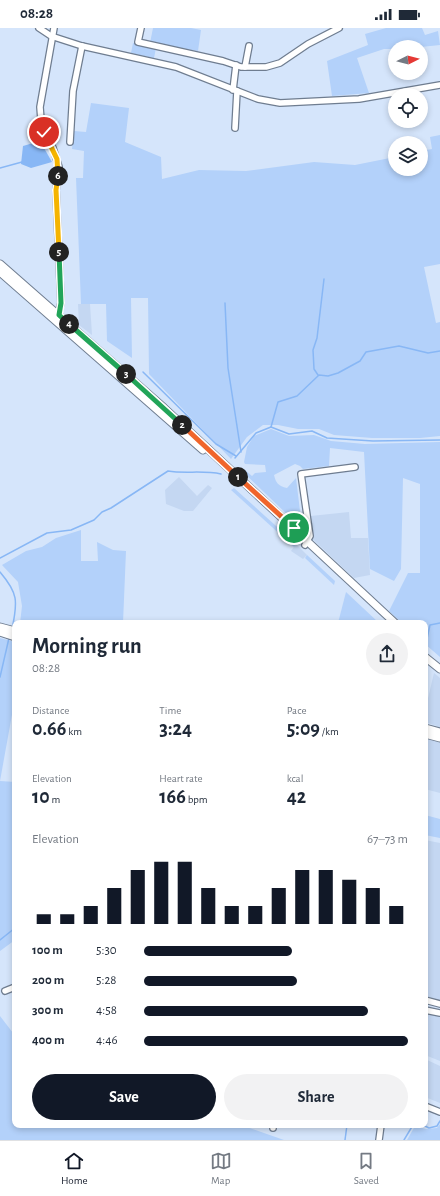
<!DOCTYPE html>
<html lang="en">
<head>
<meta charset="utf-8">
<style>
	:root { --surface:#fff; --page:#f2f2f3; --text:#1f2937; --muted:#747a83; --line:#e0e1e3; --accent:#111827 }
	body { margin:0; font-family:"Alegreya Sans",sans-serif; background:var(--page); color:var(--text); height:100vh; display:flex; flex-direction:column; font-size:15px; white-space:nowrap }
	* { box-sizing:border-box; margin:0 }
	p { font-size:13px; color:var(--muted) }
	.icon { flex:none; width:22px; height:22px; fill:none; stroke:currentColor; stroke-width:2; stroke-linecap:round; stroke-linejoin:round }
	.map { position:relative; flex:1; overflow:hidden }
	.sheet { position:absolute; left:12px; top:592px; width:416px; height:508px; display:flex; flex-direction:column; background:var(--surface); border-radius:8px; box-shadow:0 2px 6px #0003 }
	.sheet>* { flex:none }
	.needle { width:26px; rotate:84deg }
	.fabs { position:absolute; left:388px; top:12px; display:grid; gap:8px }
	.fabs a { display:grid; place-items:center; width:40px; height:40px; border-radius:50%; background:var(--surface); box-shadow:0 2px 6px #0003; font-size:20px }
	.pin { position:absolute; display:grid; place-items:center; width:34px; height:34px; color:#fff; margin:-17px; border:2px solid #fff; border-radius:50%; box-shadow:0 1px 4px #0007 }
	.km { position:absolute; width:20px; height:20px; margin:-10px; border-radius:50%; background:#222; color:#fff; font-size:11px; line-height:20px; text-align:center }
	.round { display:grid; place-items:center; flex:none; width:42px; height:42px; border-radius:21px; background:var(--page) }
	.headline { display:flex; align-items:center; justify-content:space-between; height:68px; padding:0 20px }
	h1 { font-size:22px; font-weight:700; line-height:30px }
	.stats { display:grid; grid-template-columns:repeat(3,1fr); gap:6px; height:68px; padding:4px 20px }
	.stats div { display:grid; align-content:center }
	.stats b { font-size:20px; font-weight:700 }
	.stats small { font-size:11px; font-weight:400 }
	.stats p { font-size:11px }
	.chart { height:112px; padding:8px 20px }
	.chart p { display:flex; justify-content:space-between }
	.chart svg { width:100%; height:72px; margin-top:4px; stroke:var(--accent); stroke-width:6 }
	.cta { display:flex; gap:8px; margin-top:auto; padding:8px 20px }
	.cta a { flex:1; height:46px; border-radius:24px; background:var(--accent); color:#fff; font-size:16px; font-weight:700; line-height:46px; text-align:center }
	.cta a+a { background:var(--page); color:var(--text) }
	ul { padding:0 20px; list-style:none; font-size:13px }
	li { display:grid; grid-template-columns:64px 48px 1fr; align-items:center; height:30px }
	li i { height:10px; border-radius:5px; background:var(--accent) }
	.status { display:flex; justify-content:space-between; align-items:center; height:28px; padding:0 20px; background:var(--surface); direction:ltr }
	.status svg { height:11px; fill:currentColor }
	.dock { display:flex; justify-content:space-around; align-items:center; height:56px; border-top:1px solid var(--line); background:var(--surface); font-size:11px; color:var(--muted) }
	.dock a { display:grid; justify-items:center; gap:2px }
	.dock .current { color:var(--accent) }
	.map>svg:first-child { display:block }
	.built { fill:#c4d7f2 }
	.green { fill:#b3d1fa }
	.water { fill:#88b7f5 }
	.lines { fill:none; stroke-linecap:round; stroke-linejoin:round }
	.stream { stroke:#88b7f5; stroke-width:1.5 }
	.minor-casing { stroke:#6f7d90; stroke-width:8 }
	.major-casing { stroke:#6f7d90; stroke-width:9 }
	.minor { stroke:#fff; stroke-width:5.5 }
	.major { stroke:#fff; stroke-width:7 }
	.split-1-casing { stroke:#fff; stroke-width:8 }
	.split-2-casing { stroke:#fff; stroke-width:8 }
	.split-3-casing { stroke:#fff; stroke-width:8 }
	.split-4-casing { stroke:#fff; stroke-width:8 }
	.split-5-casing { stroke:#fff; stroke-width:8 }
	.split-6-casing { stroke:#fff; stroke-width:8 }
	.split-7-casing { stroke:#fff; stroke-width:8 }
	.split-1 { stroke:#f0652b; stroke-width:5 }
	.split-2 { stroke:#f0652b; stroke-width:5 }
	.split-3 { stroke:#22a559; stroke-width:5 }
	.split-4 { stroke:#22a559; stroke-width:5 }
	.split-5 { stroke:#22a559; stroke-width:5 }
	.split-6 { stroke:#f5b400; stroke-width:5 }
	.split-7 { stroke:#f5b400; stroke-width:5 }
</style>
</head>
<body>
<div class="status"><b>08:28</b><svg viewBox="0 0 49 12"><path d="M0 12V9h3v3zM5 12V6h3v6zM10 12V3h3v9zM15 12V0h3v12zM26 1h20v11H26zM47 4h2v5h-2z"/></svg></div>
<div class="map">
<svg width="440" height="1112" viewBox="0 0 440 1112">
	<rect width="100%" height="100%" fill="#d5e5fb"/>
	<g class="built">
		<polygon points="78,276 90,276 92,307 79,297"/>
		<polygon points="179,449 197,468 208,457 212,460 193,483 184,483 166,476 165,462"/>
		<polygon points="349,484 351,510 368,510 370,547 354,550 303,502 301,489"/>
		<polygon points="296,516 307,527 303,531 291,523"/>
		<polygon points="434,645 440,650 440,699 425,694 425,683"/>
		<polygon points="425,711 440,714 440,765 425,761"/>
		<polygon points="425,812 440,815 440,973 425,970"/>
		<polygon points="425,983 440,986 440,1033 425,1027"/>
		<polygon points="425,1031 440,1038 440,1075 425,1069"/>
	</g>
	<g class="green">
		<polygon points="153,0 191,0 201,2 198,23 150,15"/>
		<polygon points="386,0 422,0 425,7 438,3 440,17 421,19 395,19 395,21 384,21 357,30 369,65 332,68 327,33 368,17 365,6"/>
		<polygon points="133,15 156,20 154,30 131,25"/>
		<polygon points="91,75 129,80 125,114 161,129 162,151 199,142 246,143 314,134 355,137 395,129 395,141 421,141 421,123 432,121 430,109 440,107 440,236 424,239 436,295 440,294 440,408 420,410 372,410 334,407 319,401 298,401 278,397 263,397 247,409 231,431 149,346 148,270 131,270 132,330 107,313 106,276 81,276 76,150 83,150 84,123 72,121 74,103 86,104"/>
		<path d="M271 401 289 408 314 407 331 413 365 416 440 414V629L425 616V595H402L389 583 408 545H420V456L403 450 401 541 394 553 370 541 364 424 330 420 329 438 303 441 300 438 295 436 274 447C276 455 278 458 287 460L296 450 300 483 292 491 243 444 245 442 252 448 255 445 266 444 265 437 245 436 244 434 247 419 254 408Z"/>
		<polygon points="234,460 296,516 294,519 231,462"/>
		<polygon points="81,502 81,533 98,533 97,514 113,522 126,523 123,595 20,595 22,578 18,554 2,537 26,523 42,519 56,510"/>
		<polygon points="307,527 335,553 334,557 305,530"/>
		<polygon points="346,564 379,595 338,595"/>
		<polygon points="0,610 15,614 15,670 0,753 15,754 15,912 0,923"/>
		<polygon points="425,787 440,791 440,810 425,807"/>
		<polygon points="0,988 13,1005 15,1004 15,1097 241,1097 284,1112 0,1112"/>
		<polygon points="440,1096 440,1112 407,1112 415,1098 426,1101 437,1100"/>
	</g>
	<polygon class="water" points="40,113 52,134 31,140 21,136 23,118"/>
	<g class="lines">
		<g class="stream">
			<polyline points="0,140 22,134"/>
			<polyline points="225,275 228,340 241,424"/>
			<polyline points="143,344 216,416 236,428"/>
			<polyline points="318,347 314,341 313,322 317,310 324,251"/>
			<polyline points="271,399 278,374 297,368 319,347 328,348 338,345 360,333 366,324 399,318 428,325 440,323"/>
			<polyline points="235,430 256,405 271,399 289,406 312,403 327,410 373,413 440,412"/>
			<path d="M0 530 47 505 71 502 94 492 102 484 111 480 168 443C185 446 203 442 221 446"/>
			<path d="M0 544C18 565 18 573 12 601"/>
			<polyline points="426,615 430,597 440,595"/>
			<polyline points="0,649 9,610"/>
			<polyline points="0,912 15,900"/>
			<polyline points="423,1097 429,1100 437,1098 440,1093"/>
			<polyline points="345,1112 347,1097"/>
			<polyline points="404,1112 413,1097"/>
		</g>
		<g class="minor-casing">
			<g id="minor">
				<polyline points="39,0 51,8 82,18 176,39 258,71 280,75 359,71 440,57"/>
				<polyline points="54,0 40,79 41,92 44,104 53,120 59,139 56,162 61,275 57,290"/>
				<polyline points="141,0 138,14 223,33 241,39 266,39 280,35 308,16 339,0"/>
				<polyline points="245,39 249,18"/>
				<polyline points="233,62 236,37"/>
				<polyline points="235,100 237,63"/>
				<polyline points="70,114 73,63 82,18"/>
				<polyline points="305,517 310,508 301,446 355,439"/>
				<polyline points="5,963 15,959"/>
				<polyline points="425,972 440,976"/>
				<polyline points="425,982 440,985"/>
				<polyline points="425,1078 440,1084"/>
				<polyline points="273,1100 273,1097"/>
				<polyline points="379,1112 381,1097"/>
			</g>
		</g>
		<g class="major-casing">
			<g id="major">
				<polyline points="0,236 164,380 395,595"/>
				<polyline points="0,244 203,422"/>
				<polyline points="0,599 15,603"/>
				<polyline points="0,604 15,609"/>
				<polyline points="425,629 440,641"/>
				<polyline points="425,700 440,704"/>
				<polyline points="425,706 440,710"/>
			</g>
		</g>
		<use href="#minor" class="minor"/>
		<use href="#major" class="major"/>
	</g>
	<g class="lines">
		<g class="split-1-casing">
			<polyline id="split-1" points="238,449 294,500"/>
		</g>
		<g class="split-2-casing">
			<polyline id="split-2" points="182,397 238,449"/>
		</g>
		<g class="split-3-casing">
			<polyline id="split-3" points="126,346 182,397"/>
		</g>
		<g class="split-4-casing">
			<polyline id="split-4" points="69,296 126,346"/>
		</g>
		<g class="split-5-casing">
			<polyline id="split-5" points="59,224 61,275 59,287 69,296"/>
		</g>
		<g class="split-6-casing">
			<polyline id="split-6" points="58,148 56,162 59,224"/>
		</g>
		<g class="split-7-casing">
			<polyline id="split-7" points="44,104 57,131 58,148"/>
		</g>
		<use href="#split-1" class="split-1"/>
		<use href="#split-2" class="split-2"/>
		<use href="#split-3" class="split-3"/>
		<use href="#split-4" class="split-4"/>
		<use href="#split-5" class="split-5"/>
		<use href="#split-6" class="split-6"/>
		<use href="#split-7" class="split-7"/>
	</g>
</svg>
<div class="fabs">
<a><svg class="needle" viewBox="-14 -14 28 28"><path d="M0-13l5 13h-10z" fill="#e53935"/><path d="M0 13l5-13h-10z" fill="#747a83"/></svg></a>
<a><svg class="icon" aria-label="locate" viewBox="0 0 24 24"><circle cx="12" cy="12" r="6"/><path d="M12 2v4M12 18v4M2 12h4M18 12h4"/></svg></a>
<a><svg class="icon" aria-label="layers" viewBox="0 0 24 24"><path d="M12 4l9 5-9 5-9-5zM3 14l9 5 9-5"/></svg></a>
</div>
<div class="pin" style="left:294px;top:500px;background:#1e9e55"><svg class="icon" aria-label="arrive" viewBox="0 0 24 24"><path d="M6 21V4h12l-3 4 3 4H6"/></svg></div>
<div class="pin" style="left:44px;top:104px;background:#d93025"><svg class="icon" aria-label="check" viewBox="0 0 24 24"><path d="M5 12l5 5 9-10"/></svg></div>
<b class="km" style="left:238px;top:449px">1</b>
<b class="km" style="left:182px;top:397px">2</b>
<b class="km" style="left:126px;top:346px">3</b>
<b class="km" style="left:69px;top:296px">4</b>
<b class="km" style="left:59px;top:224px">5</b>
<b class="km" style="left:58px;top:148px">6</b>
<section class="sheet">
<div class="headline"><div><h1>Morning run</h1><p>08:28</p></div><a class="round"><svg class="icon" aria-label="share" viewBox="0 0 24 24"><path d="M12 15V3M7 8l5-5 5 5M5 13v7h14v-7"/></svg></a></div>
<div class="stats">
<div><p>Distance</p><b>0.66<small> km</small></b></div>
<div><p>Time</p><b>3:24</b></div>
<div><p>Pace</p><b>5:09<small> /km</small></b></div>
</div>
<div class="stats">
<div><p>Elevation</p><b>10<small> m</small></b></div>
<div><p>Heart rate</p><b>166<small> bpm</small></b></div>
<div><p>kcal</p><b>42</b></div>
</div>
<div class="chart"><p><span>Elevation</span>67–73 m</p>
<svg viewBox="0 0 160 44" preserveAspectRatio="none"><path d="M5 44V38M15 44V38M25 44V33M35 44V22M45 44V11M55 44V6M65 44V6M75 44V22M85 44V33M95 44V33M105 44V22M115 44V11M125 44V11M135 44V17M145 44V22M155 44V33"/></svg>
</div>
<ul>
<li><b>100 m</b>5:30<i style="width:56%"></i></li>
<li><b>200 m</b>5:28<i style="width:58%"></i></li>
<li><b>300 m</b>4:58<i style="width:85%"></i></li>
<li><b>400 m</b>4:46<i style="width:100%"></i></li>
</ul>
<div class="cta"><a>Save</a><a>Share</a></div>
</section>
</div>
<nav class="dock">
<a class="current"><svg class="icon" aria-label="home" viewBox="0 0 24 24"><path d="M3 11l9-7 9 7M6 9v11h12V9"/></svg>Home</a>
<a><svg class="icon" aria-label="map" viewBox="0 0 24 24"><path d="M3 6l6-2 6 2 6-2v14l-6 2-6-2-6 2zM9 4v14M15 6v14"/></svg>Map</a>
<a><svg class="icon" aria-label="saved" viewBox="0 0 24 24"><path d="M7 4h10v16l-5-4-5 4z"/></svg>Saved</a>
</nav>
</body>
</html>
